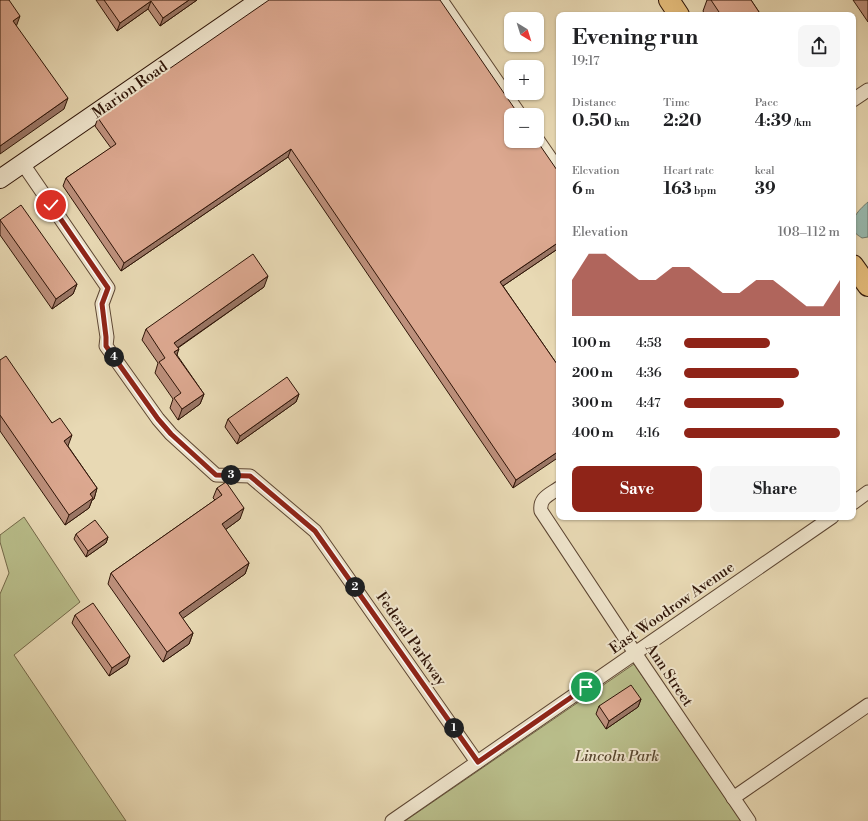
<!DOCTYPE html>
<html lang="en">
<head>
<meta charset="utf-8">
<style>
	:root { --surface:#fff; --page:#f6f6f6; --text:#202124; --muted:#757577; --accent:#8f2418 }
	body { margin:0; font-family:"Libre Bodoni",serif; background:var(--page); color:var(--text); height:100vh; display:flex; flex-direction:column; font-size:15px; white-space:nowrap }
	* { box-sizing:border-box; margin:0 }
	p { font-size:13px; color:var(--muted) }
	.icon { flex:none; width:22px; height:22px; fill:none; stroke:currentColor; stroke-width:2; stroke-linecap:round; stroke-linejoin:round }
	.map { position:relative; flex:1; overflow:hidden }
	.details { position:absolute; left:556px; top:12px; width:300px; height:508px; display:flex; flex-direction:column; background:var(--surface); border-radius:8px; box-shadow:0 1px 3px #0004 }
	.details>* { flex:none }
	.needle { width:26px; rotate:142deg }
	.buttons { position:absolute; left:504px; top:12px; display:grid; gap:8px }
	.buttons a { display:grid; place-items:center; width:40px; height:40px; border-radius:8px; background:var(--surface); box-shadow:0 1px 3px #0004; font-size:20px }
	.pin { position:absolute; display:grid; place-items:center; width:34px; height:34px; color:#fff; margin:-17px; border:2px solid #fff; border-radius:50%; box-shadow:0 1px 4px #0007 }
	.km { position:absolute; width:20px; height:20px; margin:-10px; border-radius:50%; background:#222; color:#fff; font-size:11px; line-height:20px; text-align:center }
	.round { display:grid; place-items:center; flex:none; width:42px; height:42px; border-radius:8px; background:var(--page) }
	.headline { display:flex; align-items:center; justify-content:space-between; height:68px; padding:0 16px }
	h1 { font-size:22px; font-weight:700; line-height:30px }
	.figures { display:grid; grid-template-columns:repeat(3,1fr); gap:6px; height:68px; padding:4px 16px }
	.figures div { display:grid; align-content:center }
	.figures b { font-size:17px; font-weight:700 }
	.figures small { font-size:11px; font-weight:400 }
	.figures p { font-size:11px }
	.chart { height:112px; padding:8px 16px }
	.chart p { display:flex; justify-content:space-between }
	.chart svg { width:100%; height:72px; margin-top:4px; fill:var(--accent); opacity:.7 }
	.cta { display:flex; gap:8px; margin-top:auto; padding:8px 16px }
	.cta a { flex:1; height:46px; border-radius:8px; background:var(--accent); color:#fff; font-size:16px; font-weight:700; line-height:46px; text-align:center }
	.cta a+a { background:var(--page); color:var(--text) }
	ul { padding:0 16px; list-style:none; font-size:13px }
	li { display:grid; grid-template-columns:64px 48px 1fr; align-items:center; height:30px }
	li i { height:10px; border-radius:5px; background:var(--accent) }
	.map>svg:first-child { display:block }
	.green { fill:#b9be8b; stroke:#746949 }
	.water { fill:#97bab0; stroke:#6d786c }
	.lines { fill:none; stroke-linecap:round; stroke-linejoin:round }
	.street-casing { stroke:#5c4532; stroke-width:15 }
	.secondary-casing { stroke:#2e1407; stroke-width:20 }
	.primary-casing { stroke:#2e1407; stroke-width:22 }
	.street { stroke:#f0e6ce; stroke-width:13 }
	.secondary { stroke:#f0e6ce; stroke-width:18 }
	.primary { stroke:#e4bc7a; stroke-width:20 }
	.wall { fill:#bd907c; stroke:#2e1407 }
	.shaded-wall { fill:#9a7665; stroke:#2e1407 }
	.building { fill:#dca890; stroke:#2e1407 }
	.route-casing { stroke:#fff; stroke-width:8 }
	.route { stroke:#8f2418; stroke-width:5 }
	.labels { text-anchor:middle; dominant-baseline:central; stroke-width:4; stroke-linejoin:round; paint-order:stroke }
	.street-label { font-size:15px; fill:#2e1407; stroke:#f0e6ce }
	.park-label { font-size:15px; font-style:italic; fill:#58472f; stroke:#f0e6ce }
</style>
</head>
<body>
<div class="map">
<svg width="868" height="821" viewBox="0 0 868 821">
	<rect width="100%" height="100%" fill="#e8d9b4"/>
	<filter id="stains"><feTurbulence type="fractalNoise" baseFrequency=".005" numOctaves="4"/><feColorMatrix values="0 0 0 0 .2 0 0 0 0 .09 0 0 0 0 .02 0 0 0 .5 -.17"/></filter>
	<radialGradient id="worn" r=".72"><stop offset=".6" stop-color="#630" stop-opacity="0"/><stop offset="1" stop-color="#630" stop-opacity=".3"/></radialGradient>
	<g class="green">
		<polygon points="24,517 80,602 14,655 126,821 0,821 0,594 9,573 0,542 0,535"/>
		<polygon points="634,664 741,821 405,821"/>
	</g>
	<path class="water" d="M868 202V237L862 238C859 236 854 233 853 229 850 218 861 208 868 202Z"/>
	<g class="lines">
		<g class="street-casing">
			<g id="street">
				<polyline points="441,0 520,115"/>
				<polyline points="853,100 868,90"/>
				<polyline points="537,139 559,171"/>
				<polyline points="23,164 108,288 102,304 107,337 106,346 158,419 171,434 216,475 250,476 315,531 477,762"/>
				<path d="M559 488C549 495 539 498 541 511L635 653 749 821"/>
				<polyline points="853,503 868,492"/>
				<polyline points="733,798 868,705"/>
				<polyline points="392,821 832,517"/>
			</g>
		</g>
		<g class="secondary-casing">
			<polyline id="secondary" points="0,179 260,0"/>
		</g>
		<g class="primary-casing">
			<g id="primary">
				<polyline points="669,0 679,15"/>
				<polyline points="853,265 868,286"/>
			</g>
		</g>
		<use href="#street" class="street"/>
		<use href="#secondary" class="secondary"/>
		<use href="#primary" class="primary"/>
	</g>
	<g class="wall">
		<polygon points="96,0 197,0 160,26 148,9 117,31"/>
		<polygon points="707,0 751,0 761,15 705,15 703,11"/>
		<polygon points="853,0 868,0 868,22"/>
		<polygon points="98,118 559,173 559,248 503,286 559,367 513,488 288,157 121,271 63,186 66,178 111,148 95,126"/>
		<polygon points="0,220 77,284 73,294 52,309 0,235"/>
		<polygon points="264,287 178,348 177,355 204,394 200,404 178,420 170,408 173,399 155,373 158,363 142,340 146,329"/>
		<polygon points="0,360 52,423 97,488 94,499 92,500 89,508 65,525 0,431"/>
		<polygon points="299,394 296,402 237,444 225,427 228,419"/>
		<polygon points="217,488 240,519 225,530 249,563 245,574 182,618 193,633 189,644 163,662 108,584 111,573 215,500 213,498"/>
		<polygon points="76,534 108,537 106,543 86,557 74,539"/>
		<polygon points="75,615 127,664 109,676 72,623"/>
		<polygon points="641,699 638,707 606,729 596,714 599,706"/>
	</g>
	<g class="shaded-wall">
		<polygon points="189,0 197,0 160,26 163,18"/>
		<polygon points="151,1 148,9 117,31 120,23"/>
		<polygon points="20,16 16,27 13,21"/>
		<polygon points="68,98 64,109 0,154 0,146"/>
		<polygon points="291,149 288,157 121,271 124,263"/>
		<polygon points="559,242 559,248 497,290 500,282"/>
		<polygon points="268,276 264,287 170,353 174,343"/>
		<polygon points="77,284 73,294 52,309 56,299"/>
		<polygon points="179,349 175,360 174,352"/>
		<polygon points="204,394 200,404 178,420 182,409"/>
		<polygon points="299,394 296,402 237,444 240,436"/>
		<polygon points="72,435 68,446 60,451 64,441"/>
		<polygon points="559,451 559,457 513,488 516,480"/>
		<polygon points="97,488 94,499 92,500 89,508 65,525 69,515 90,494"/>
		<polygon points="244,508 240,519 218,535 222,524"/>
		<polygon points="108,537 106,543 86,557 88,551"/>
		<polygon points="249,563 245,574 175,624 179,613"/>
		<polygon points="193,633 189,644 163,662 167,652"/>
		<polygon points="130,656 127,664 109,676 112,668"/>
		<polygon points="641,699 638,707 606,729 609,721"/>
	</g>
	<g class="building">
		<polygon points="0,0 9,0 20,16 13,21 68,98 0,146"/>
		<polygon points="104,0 189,0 163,18 151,1 120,23"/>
		<polygon points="269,0 440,0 519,115 511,115 511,141 537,141 559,173 559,242 500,282 559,367 559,451 516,480 291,149 124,263 66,178 116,144 98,118"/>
		<polygon points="711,0 751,0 761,15 721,15"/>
		<polygon points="21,205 77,284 56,299 0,220"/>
		<polygon points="253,254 268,276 174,343 179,349 174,352 204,394 182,409 174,398 181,393 159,362 165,358 146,329"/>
		<polygon points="6,356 52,423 60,418 72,435 64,441 97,488 90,494 93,498 69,515 0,415 0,360"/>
		<polygon points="287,377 299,394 240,436 228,419"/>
		<polygon points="226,482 244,508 222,524 249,563 179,613 193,633 167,652 111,573 222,495 217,488"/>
		<polygon points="95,520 108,537 88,551 76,534"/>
		<polygon points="93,603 130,656 112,668 75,615"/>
		<polygon points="631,685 641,699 609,721 599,706"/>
	</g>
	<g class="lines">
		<g class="route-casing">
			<polyline id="route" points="51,205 108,288 102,304 106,337 106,346 158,419 171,434 216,475 250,476 315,531 478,762 586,687"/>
		</g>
		<use href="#route" class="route"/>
	</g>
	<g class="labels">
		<g class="street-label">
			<text transform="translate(130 90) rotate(-35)">Marion Road</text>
			<text transform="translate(672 608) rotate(-35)">East Woodrow Avenue</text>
			<text transform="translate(411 639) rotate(55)">Federal Parkway</text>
			<text transform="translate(669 675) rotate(56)">Ann Street</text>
		</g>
		<g class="park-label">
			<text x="617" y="756">Lincoln Park</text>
		</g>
	</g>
	<rect width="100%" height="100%" filter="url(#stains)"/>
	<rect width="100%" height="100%" fill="url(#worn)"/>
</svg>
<div class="buttons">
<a><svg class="needle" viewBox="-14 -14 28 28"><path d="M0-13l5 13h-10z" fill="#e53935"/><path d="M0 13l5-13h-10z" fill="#757577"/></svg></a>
<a>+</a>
<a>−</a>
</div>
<div class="pin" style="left:586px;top:687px;background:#1e9e55"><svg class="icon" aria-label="arrive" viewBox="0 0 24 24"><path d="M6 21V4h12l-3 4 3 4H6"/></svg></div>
<div class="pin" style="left:51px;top:205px;background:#d93025"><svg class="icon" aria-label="check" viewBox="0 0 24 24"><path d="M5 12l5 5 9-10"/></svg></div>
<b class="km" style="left:454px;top:728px">1</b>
<b class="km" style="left:355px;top:587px">2</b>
<b class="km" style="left:231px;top:475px">3</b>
<b class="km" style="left:114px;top:357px">4</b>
<section class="details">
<div class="headline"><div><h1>Evening run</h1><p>19:17</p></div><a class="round"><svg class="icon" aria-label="share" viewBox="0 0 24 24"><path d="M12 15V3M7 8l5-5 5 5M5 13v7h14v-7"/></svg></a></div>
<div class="figures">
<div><p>Distance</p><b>0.50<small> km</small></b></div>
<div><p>Time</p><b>2:20</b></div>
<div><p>Pace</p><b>4:39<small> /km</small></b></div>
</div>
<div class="figures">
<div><p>Elevation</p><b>6<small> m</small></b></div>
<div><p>Heart rate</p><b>163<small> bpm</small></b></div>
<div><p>kcal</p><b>39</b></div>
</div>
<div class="chart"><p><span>Elevation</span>108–112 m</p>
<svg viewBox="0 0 160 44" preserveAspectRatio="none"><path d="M0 44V22L10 6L20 6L30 14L40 22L50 22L60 14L70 14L80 22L90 30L100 30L110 22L120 22L130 30L140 38L150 38L160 22V44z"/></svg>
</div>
<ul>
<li><b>100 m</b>4:58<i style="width:55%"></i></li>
<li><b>200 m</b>4:36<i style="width:74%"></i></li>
<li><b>300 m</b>4:47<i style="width:64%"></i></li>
<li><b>400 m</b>4:16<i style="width:100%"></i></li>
</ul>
<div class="cta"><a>Save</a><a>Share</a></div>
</section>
</div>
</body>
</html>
